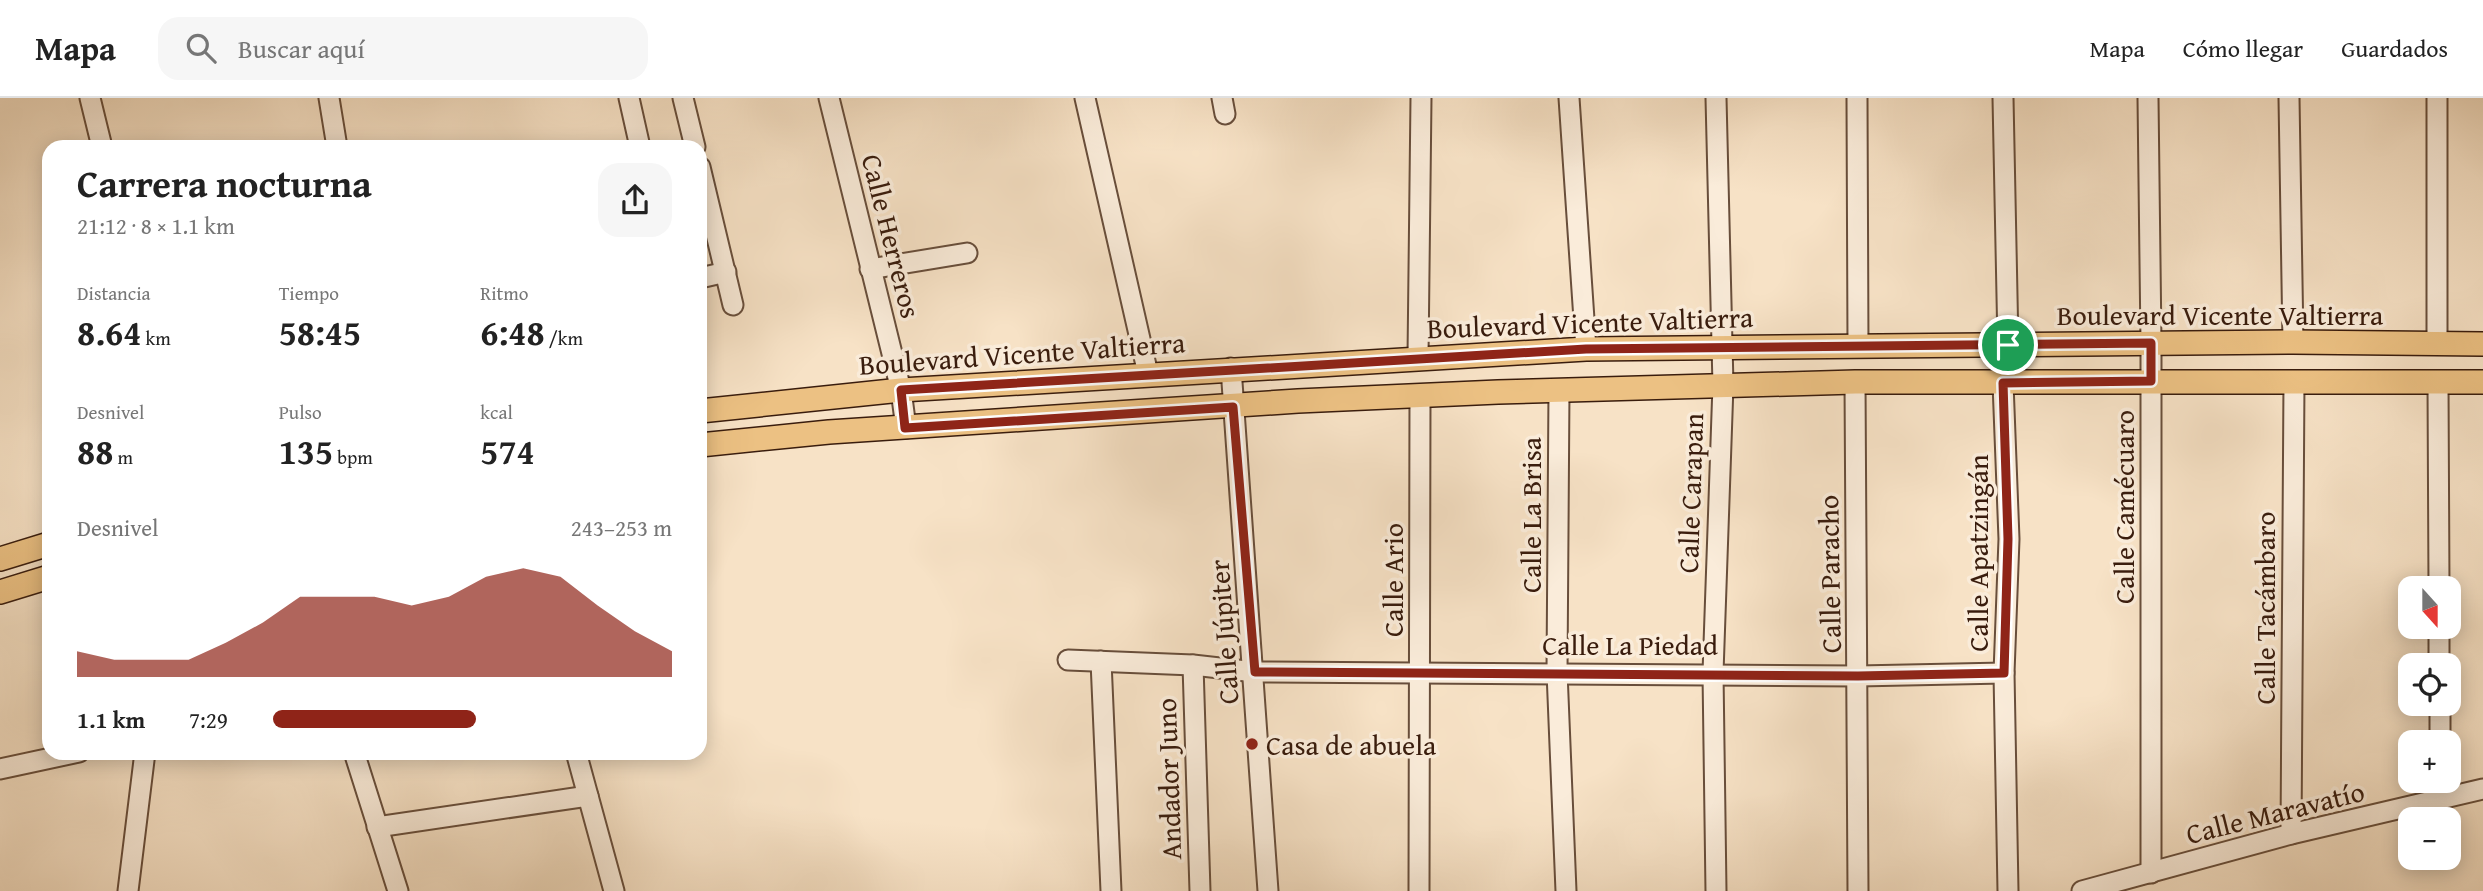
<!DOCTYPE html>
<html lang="es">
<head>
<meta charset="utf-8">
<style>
	:root { --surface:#fff; --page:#f6f6f6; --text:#222; --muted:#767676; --line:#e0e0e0; --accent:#8f2418 }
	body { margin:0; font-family:"Gentium Book Plus",serif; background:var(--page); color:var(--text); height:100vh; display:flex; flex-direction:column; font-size:26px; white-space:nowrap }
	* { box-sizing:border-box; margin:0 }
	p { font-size:23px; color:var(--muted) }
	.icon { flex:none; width:38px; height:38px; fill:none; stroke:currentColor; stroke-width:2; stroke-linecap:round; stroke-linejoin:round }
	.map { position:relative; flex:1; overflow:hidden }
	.panel { position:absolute; left:42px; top:42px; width:665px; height:620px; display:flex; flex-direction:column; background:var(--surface); border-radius:21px; box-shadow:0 4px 18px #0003 }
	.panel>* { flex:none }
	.needle { width:46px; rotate:159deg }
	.fabs { position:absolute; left:2398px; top:478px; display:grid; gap:14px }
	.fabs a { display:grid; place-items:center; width:63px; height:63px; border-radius:14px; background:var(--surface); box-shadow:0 4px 18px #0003; font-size:35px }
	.pin { position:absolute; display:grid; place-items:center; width:60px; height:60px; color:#fff; margin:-30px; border:4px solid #fff; border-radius:50%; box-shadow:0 2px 7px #0007 }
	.round { display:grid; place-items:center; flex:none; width:74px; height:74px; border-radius:21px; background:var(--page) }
	.summary { display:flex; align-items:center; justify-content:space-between; height:119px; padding:0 35px }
	h1 { font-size:38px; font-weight:800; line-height:52px }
	.figures { display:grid; grid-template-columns:repeat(3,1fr); gap:10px; height:119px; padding:7px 35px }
	.figures div { display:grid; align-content:center }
	.figures b { font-size:35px; font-weight:800 }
	.figures small { font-size:19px; font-weight:400 }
	.figures p { font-size:19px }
	.chart { height:196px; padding:14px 35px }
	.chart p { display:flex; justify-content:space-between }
	.chart svg { width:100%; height:126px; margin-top:7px; fill:var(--accent); opacity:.7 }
	ul { padding:0 35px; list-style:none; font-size:23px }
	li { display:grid; grid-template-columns:112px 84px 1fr; align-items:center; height:52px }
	li i { height:18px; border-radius:9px; background:var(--accent) }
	header { display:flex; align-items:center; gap:42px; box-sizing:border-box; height:98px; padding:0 35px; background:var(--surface); border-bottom:2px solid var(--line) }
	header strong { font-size:33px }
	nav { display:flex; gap:38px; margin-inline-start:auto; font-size:24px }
	.search { width:490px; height:63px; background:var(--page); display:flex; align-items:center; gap:18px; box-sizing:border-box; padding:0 24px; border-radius:21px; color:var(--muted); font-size:26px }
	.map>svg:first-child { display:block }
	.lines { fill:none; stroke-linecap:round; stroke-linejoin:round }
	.minor-casing { stroke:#684e3b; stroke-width:23 }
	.major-casing { stroke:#391c0d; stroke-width:26 }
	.minor { stroke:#faecda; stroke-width:19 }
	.major { stroke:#ecc183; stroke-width:23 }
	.route-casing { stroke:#fff; stroke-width:14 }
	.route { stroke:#8f2418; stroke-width:9 }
	.poi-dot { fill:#8f2418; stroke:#faecda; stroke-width:2.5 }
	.labels { text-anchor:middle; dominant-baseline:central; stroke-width:7; stroke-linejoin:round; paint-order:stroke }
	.street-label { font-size:28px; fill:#391c0d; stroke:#faecda }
	.poi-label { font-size:28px; fill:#391c0d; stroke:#faecda; text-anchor:start }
</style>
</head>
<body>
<header>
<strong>Mapa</strong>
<div class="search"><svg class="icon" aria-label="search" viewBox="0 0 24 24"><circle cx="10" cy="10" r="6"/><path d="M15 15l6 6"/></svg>Buscar aquí</div>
<nav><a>Mapa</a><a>Cómo llegar</a><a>Guardados</a></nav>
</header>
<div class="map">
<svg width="2483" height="793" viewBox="0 0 2483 793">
	<rect width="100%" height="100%" fill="#f7e2c6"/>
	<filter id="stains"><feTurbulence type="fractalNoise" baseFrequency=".00286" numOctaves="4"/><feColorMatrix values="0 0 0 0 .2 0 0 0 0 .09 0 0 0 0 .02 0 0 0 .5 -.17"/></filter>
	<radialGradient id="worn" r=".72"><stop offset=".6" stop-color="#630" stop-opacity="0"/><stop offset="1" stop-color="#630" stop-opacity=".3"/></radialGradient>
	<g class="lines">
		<g class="minor-casing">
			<g id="minor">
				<polyline points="90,0 102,49"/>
				<polyline points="329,0 337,49"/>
				<polyline points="629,0 640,49"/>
				<polyline points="683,0 695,49"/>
				<polyline points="829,0 901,292 906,330"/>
				<polyline points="1085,0 1148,276"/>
				<polyline points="1222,0 1225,16"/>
				<polyline points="1569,0 1586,251"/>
				<polyline points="1857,0 1858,249"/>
				<polyline points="2003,0 2008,247"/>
				<polyline points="2148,0 2151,245 2151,775"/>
				<polyline points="2289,0 2293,244"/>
				<polyline points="700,69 733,207"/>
				<polyline points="870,171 967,155"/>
				<polyline points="700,180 726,174"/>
				<polyline points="2437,246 2437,0"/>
				<polyline points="1418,259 1421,0"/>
				<polyline points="1231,270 1268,793"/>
				<polyline points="1855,284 1858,793"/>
				<polyline points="2003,285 2009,441 2004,575 2008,793"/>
				<polyline points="2438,285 2439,490"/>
				<polyline points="1559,292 1557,574 1566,793"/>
				<polyline points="2439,528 2439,567"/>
				<polyline points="1068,562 1193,567 1255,574 1858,578 2004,575"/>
				<polyline points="1101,563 1111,793"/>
				<polyline points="1193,567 1200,793"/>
				<polyline points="2440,606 2440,644"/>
				<polyline points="354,654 398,793"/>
				<polyline points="576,654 614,793"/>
				<polyline points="0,671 79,654"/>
				<polyline points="2440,682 2440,702"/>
				<polyline points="377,729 588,698"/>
				<polyline points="2291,736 2294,283"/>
				<polyline points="128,793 145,654"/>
				<polyline points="1419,793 1420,297"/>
				<polyline points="1716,793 1713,575 1723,287 1716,0"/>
				<polyline points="2082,793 2291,736 2483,691"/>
			</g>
		</g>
		<g class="major-casing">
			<g id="major">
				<polyline points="700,313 901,292 1586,251 2293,244 2483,246"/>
				<polyline points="700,347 829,334 1298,303 1498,294 1855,284 2483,284"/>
				<polyline points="0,461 49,446"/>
				<polyline points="0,494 49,479"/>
			</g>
		</g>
		<use href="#minor" class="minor"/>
		<use href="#major" class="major"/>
	</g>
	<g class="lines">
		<g class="route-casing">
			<polygon id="route" points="2151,245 2151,283 2003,285 2008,441 2004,575 1858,578 1255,574 1233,309 905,330 901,292 1586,251"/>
		</g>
		<use href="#route" class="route"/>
	</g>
	<circle class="poi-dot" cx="1252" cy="646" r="7"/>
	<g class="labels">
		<g class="street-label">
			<text transform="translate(892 138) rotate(76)">Calle Herreros</text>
			<text x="2220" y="216">Boulevard Vicente Valtierra</text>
			<text transform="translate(1590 224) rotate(-2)">Boulevard Vicente Valtierra</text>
			<text transform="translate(1022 255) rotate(-4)">Boulevard Vicente Valtierra</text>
			<text transform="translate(1690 395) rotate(-88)">Calle Carapan</text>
			<text transform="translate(2123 409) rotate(-90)">Calle Camécuaro</text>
			<text transform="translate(1530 417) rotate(-90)">Calle La Brisa</text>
			<text transform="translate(1977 455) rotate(-90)">Calle Apatzingán</text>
			<text transform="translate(1829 476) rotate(-91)">Calle Paracho</text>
			<text transform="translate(1392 482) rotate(-90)">Calle Ario</text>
			<text transform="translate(2264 510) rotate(-90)">Calle Tacámbaro</text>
			<text transform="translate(1223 534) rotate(-94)">Calle Júpiter</text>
			<text x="1630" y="546">Calle La Piedad</text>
			<text transform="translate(1168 681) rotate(-92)">Andador Juno</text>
			<text transform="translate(2275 714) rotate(-14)">Calle Maravatío</text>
		</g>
		<g class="poi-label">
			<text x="1266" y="646">Casa de abuela</text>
		</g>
	</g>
	<rect width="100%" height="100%" filter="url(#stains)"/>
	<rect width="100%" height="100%" fill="url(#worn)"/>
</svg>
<div class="fabs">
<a><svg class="needle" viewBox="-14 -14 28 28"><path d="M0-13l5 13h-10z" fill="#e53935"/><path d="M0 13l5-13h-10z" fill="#767676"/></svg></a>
<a><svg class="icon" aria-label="locate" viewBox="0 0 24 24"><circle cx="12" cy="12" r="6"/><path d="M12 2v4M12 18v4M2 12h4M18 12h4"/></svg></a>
<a>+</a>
<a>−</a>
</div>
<div class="pin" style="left:2008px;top:247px;background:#1e9e55"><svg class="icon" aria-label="arrive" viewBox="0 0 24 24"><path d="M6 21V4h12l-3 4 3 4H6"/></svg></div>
<section class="panel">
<div class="summary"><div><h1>Carrera nocturna</h1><p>21:12 · 8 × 1.1 km</p></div><a class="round"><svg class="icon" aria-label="share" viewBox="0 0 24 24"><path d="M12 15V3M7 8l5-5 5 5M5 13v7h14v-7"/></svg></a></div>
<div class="figures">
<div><p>Distancia</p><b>8.64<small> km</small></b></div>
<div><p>Tiempo</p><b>58:45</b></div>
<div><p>Ritmo</p><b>6:48<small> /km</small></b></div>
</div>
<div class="figures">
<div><p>Desnivel</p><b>88<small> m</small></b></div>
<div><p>Pulso</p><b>135<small> bpm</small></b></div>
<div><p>kcal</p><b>574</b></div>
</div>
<div class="chart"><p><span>Desnivel</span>243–253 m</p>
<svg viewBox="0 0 160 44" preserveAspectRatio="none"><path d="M0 44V35L10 38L20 38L30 38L40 32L50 25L60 16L70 16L80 16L90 19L100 16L110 9L120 6L130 9L140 19L150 28L160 35V44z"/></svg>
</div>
<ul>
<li><b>1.1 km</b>7:29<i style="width:51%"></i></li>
</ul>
</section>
</div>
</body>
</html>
